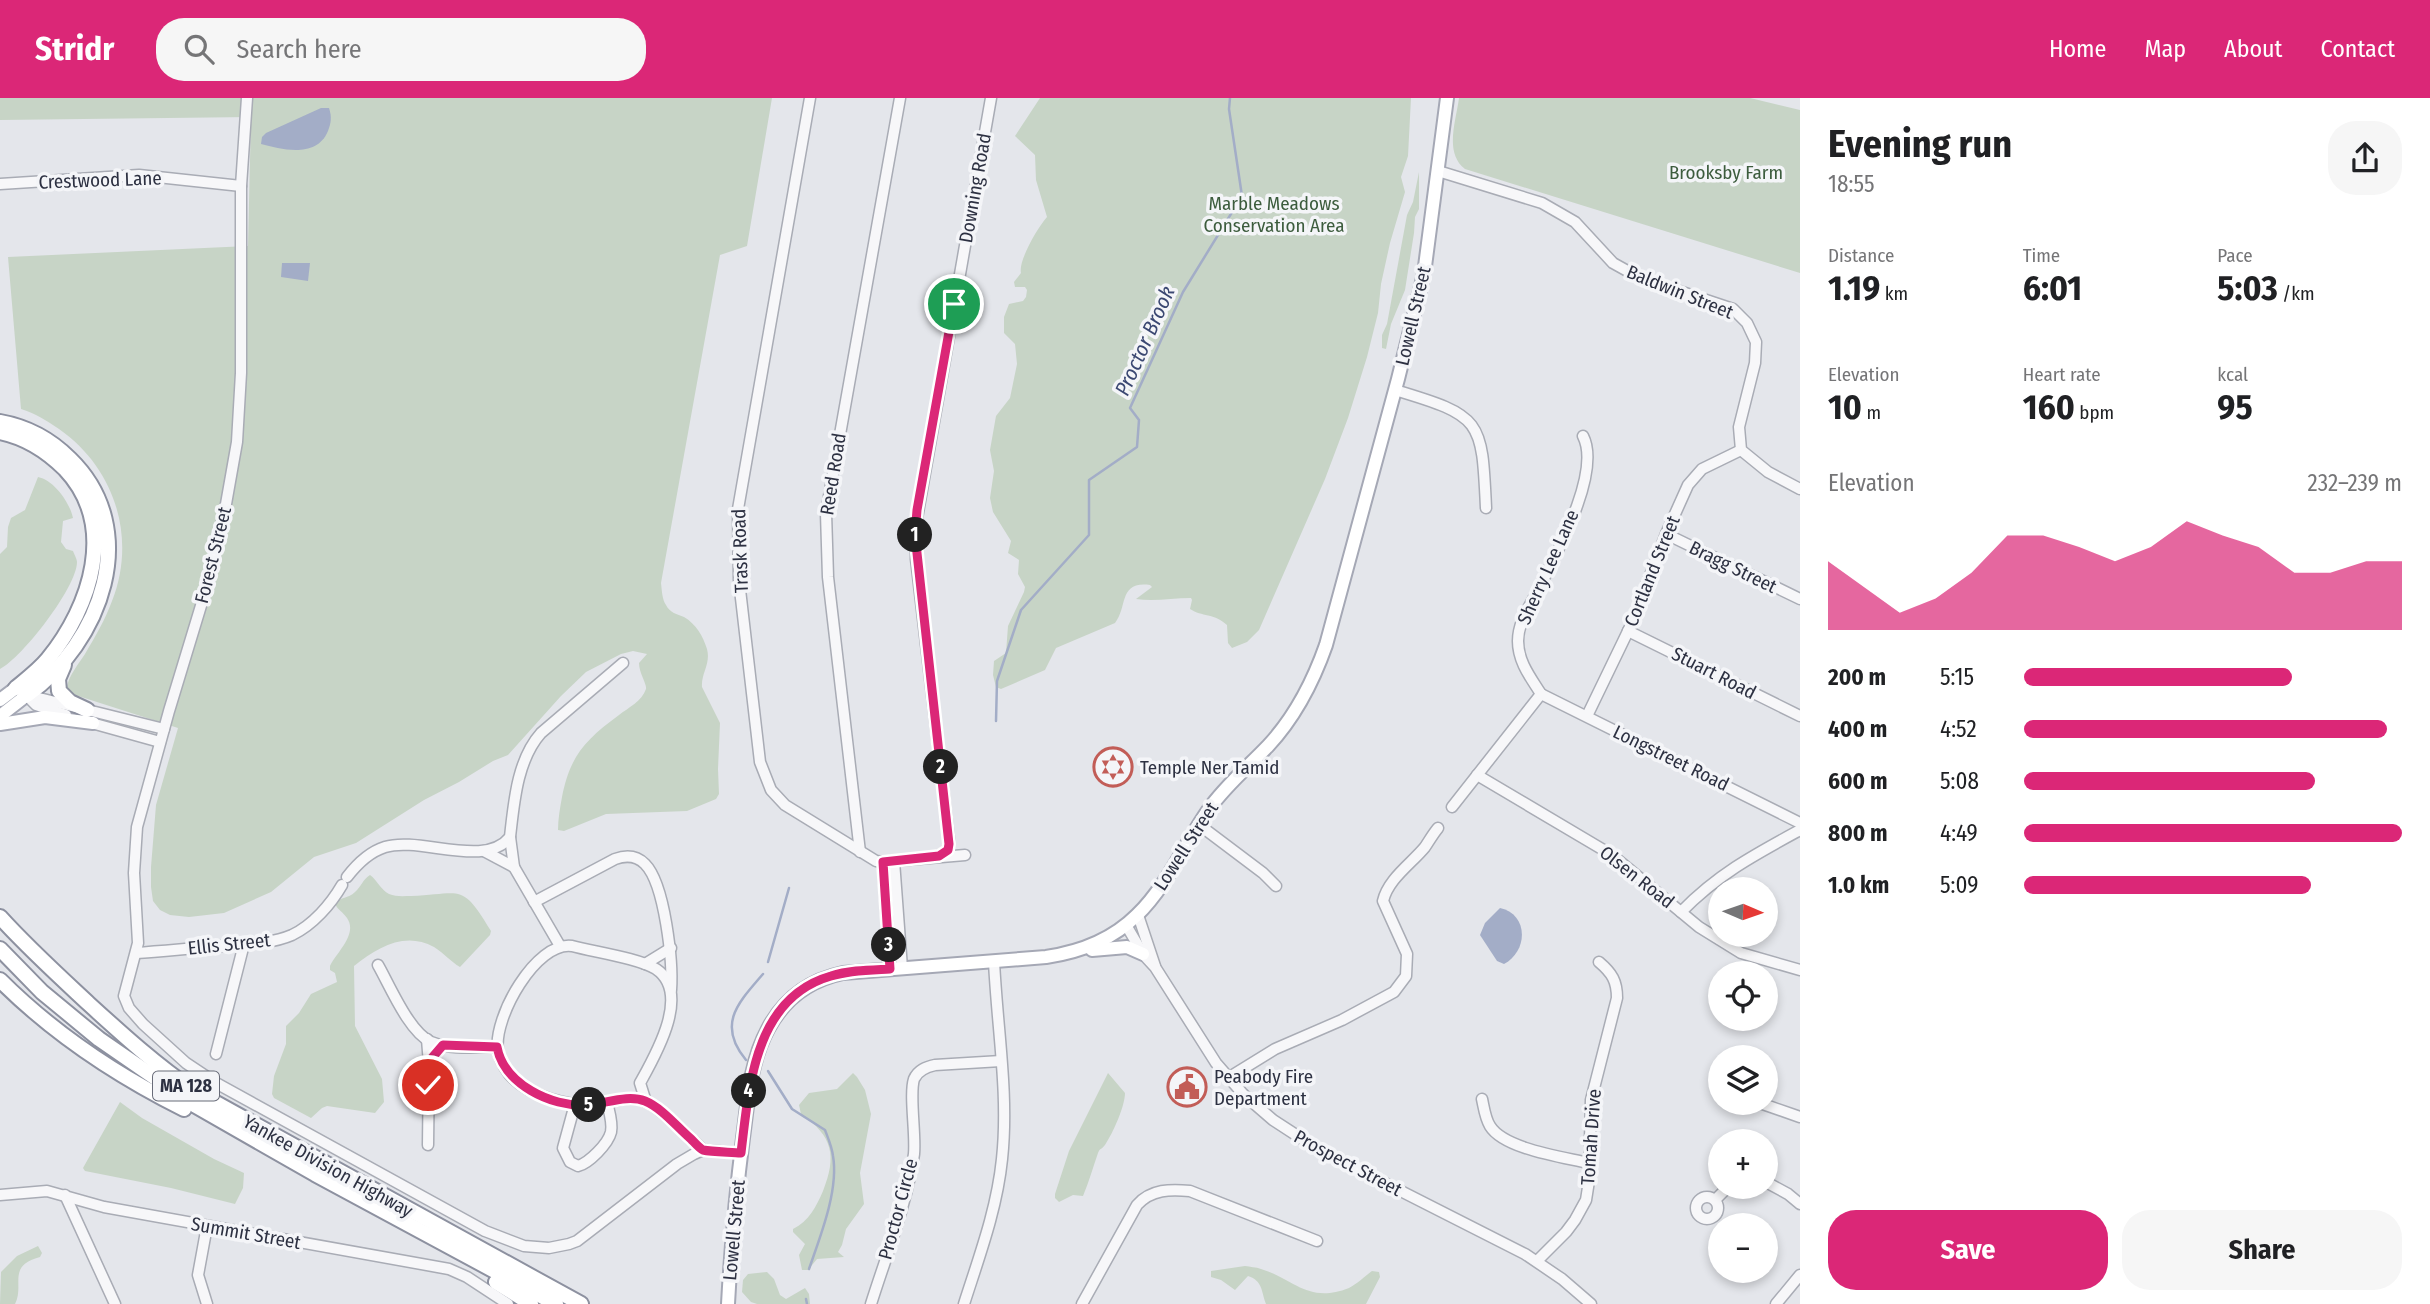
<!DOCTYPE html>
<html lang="en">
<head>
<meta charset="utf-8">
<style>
	:root { --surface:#fff; --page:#f6f6f6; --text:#202124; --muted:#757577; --accent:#db2777 }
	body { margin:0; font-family:"Fira Sans Condensed",sans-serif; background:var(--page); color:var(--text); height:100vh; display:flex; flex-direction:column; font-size:26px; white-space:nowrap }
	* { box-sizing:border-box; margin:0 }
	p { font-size:23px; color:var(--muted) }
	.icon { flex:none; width:38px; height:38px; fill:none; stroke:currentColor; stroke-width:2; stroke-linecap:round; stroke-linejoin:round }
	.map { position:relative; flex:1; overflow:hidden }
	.drawer { display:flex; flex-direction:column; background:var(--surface); width:630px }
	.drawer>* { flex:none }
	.needle { width:46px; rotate:92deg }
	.tools { position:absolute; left:1708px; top:779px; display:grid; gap:14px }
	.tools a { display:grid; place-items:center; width:70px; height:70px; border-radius:50%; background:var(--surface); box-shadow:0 4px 10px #0003; font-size:35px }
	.pin { position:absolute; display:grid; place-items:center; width:60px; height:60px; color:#fff; margin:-30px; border:4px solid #fff; border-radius:50%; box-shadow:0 2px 7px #0007 }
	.km { position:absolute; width:35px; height:35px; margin:-18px; border-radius:50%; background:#222; color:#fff; font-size:19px; line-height:35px; text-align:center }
	.round { display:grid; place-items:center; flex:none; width:74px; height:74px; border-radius:28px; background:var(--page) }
	.overview { display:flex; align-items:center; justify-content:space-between; height:119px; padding:0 28px }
	h1 { font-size:38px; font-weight:700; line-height:52px }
	.metrics { display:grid; grid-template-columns:repeat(3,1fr); gap:10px; height:119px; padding:7px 28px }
	.metrics div { display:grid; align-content:center }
	.metrics b { font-size:35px; font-weight:700 }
	.metrics small { font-size:19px; font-weight:400 }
	.metrics p { font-size:19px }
	.chart { height:196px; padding:14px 28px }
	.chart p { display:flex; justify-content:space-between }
	.chart svg { width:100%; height:126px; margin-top:7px; fill:var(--accent); opacity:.7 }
	.button { display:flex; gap:14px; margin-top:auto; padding:14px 28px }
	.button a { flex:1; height:80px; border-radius:28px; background:var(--accent); color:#fff; font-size:28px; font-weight:700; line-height:80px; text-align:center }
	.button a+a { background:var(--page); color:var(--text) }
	ul { padding:0 28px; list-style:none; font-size:23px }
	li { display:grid; grid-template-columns:112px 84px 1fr; align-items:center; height:52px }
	li i { height:18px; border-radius:9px; background:var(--accent) }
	header { display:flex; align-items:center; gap:42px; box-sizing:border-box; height:98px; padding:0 35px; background:var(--accent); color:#fff }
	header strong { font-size:33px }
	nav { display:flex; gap:38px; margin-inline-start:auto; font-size:24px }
	.search { width:490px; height:63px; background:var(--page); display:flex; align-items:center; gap:18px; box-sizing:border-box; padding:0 24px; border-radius:28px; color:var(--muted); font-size:26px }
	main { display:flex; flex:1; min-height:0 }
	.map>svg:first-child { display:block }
	.green { fill:#c7d4c6 }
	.water { fill:#a3adc7 }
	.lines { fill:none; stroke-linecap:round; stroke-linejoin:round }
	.stream { stroke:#a3adc7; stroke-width:2.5 }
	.minor-casing { stroke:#a9acb5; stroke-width:13 }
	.major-casing { stroke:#a5a8b5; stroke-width:16 }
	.highway-casing { stroke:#8d91a0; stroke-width:18 }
	.minor { stroke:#f7f7f9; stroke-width:10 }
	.major { stroke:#fff; stroke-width:12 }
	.highway { stroke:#fff; stroke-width:14 }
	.route-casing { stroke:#fff; stroke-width:14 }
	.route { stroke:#db2777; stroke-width:9 }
	.labels { text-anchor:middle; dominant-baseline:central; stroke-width:7; stroke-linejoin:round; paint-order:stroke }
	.shield { fill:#f4f5f8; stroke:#696c79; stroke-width:2 }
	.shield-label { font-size:18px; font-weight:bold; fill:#2d3142 }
	.park-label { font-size:19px; fill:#3c5c3d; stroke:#f4f5f8 }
	.street-label { font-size:19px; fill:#2d3142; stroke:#f4f5f8 }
	.poi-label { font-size:19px; fill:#2d3142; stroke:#f4f5f8; text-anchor:start }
	.water-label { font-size:21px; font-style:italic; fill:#3b4872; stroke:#f4f5f8 }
</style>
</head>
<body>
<header>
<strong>Stridr</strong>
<div class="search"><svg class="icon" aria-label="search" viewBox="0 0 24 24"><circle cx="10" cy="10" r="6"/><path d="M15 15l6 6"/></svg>Search here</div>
<nav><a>Home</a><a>Map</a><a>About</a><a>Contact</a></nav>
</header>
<main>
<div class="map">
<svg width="1800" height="1206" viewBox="0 0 1800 1206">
	<rect width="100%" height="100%" fill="#e4e6eb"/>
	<g class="green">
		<path d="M0 0H772L747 148 720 157 661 485C662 493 662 501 666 507 670 515 677 516 684 519 696 526 703 538 707 551 711 566 701 575 702 589L720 625 718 671 719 696 716 701 687 713 606 716 564 733 558 732C558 721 560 710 562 699 570 658 585 642 619 617 628 610 642 603 646 591 647 586 639 575 639 565L647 556 633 553 621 556 586 574 561 598 508 657 493 663 459 684 424 702 356 745 314 759 271 794 224 815 189 819 170 817 160 812 153 803 151 789V769L156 707 178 630 72 596 67 589C69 577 78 567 85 556 95 539 105 522 112 503 137 440 115 370 59 331 47 323 35 315 21 311L8 159 248 148 251 19 0 22Z"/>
		<path d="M1040 0H1411L1408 58 1401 79 1405 94 1390 145 1381 186 1378 215 1367 259 1348 320 1325 381 1259 532 1247 544 1232 550 1228 545 1227 527C1214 515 1202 519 1190 511L1192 502 1191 500C1172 500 1154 504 1136 501L1152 489 1150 487C1118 483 1128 509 1115 525L1056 550 1045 572 1001 591 996 589 993 577 994 563 1006 555 1008 528 1024 494 1025 489 1018 476 1019 462 1008 455 1011 443 993 414 990 400 994 373 990 352 996 318 1010 300 1017 266 1015 246 1004 235V219L1009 206 1023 203 1026 199 1027 192 1025 189H1015L1014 184 1021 175C1018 163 1038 129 1047 119L1036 82 1035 57 1015 38Z"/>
		<path d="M1459 0H1750L1800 12V175L1465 71C1444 55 1456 23 1459 0Z"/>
		<polygon points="1419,74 1419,111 1415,119 1414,135 1405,192 1391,226 1386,251 1382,250 1382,237 1387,226 1407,117 1413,104"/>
		<path d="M38 379C54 382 70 405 73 420L63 423 61 444 66 451 73 453C74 456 77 461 77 464 77 489 22 560 0 571V456L7 449 8 429 11 420 25 412Z"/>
		<path d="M370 777C377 782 381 792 389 796 396 799 404 798 411 798 463 796 461 784 491 833L490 837 460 869C451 864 444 855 434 849 405 833 378 849 354 868L355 928 382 981 384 1004 375 1015 327 1008 322 1010 311 1020 274 1000 272 996 274 978 286 946V928L299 915 311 896 337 884 335 875 330 872V868C337 854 358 836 347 820 343 814 338 812 335 806 341 798 348 801 355 794 361 789 363 781 370 777Z"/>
		<path d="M853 975 857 979 865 992 871 1016 860 1075 864 1106 846 1131 842 1147 838 1154 844 1159 817 1161 808 1172H802L799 1157 805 1146 793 1134V1131C809 1123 816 1109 823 1093 837 1058 833 1038 801 1016L799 1007 809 995 837 991Z"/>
		<path d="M1108 975 1125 995C1125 1008 1113 1035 1105 1047 1101 1052 1100 1050 1098 1055 1093 1069 1089 1084 1083 1098L1073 1097 1059 1104 1055 1100V1096L1069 1053Z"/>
		<polygon points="120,1004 142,1020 214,1061 244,1075 243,1090 235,1106 171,1090 85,1073 83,1070"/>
		<path d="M38 1148 42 1155 40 1159C6 1168 25 1187 15 1206H0L1 1174 17 1158Z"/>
		<path d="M1245 1168C1250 1169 1256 1169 1261 1171 1294 1181 1308 1206 1349 1190 1357 1186 1365 1178 1372 1173L1379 1174 1380 1179 1366 1206H1266C1261 1193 1263 1183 1248 1178L1235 1192 1221 1182 1211 1179V1173Z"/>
		<polygon points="767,1174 774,1181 780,1197 786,1201 805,1190 809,1196 810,1206 757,1206 751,1204 742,1194 743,1182 748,1176"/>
	</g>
	<g class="water">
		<path d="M321 10H329C332 19 331 25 328 33 317 60 283 52 261 46L262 39 266 35Z"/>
		<polygon points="282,165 310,165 308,183 281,179"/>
		<path d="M1500 810C1528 816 1529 852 1504 866L1497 863 1480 837 1485 825Z"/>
	</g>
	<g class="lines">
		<g class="stream">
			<polyline points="996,623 997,583 1021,512 1089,437 1089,382 1137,349 1139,322 1130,310 1183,194 1242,98 1229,11 1230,0"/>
			<polyline points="768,864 789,790"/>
			<path d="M746 962C716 926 739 904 763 876"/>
			<path d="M768 973 792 1011 825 1032C828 1040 832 1049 833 1058 839 1092 820 1139 809 1171"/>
			<polyline points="806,1201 807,1206"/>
		</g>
		<g class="minor-casing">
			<g id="minor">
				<polyline points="247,0 241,88 241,275 237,344 226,406 210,478 169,613 137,729 134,775 138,845 124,898 129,910 143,926 186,965 216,985 485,1133 524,1148 549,1150 569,1146 577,1143 677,1066 694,1056 703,1052 741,1055"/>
				<polyline points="810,0 738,411 739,483 760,664 771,692 785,707 876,763 883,764 965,757"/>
				<polyline points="1438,73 1542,105 1575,124 1613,165 1640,180 1733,211 1747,225 1756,244 1755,265 1739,329 1741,352 1768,374 1800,391"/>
				<polyline points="0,86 139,77 241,88"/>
				<path d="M1395 292C1482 318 1482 321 1486 410"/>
				<polyline points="1666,436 1800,501"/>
				<polyline points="1628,533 1800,618"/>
				<polyline points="23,594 36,607 66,617"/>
				<polyline points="1541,596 1800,725"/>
				<path d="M1541 596C1531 580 1518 564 1518 543 1518 525 1529 509 1537 494 1555 458 1602 375 1583 338"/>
				<polyline points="27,597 164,631"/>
				<polyline points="1587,618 1630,529 1666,436 1688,387 1702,371 1741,352"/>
				<polyline points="88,624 160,644"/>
				<polyline points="1477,677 1612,757 1699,829 1741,855 1800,872"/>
				<polyline points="1452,709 1541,596"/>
				<polyline points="1198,726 1263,775 1276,788"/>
				<polyline points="510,739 514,769"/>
				<polyline points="484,753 514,769 560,848"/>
				<polyline points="860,754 828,479 826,415 900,0"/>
				<polyline points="939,758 948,752 949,741 916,461 916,426 991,0"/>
				<polyline points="894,763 902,870"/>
				<polyline points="883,764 890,871"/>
				<path d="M347 779C357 766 369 754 385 749 420 738 485 771 510 739 514 704 517 662 541 635L623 565"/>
				<path d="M534 804 615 761C626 757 636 757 645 766 665 786 673 864 671 892"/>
				<path d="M1681 814C1718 776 1754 757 1800 732"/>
				<polyline points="1138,817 1155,868"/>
				<polyline points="1126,827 1143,856 1155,869 1216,965 1243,996 1273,1022 1316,1050 1525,1156 1562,1181 1591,1206"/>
				<path d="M136 855C165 853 194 850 223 848 246 846 271 846 292 837 313 827 331 806 342 787"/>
				<polyline points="645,866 671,850"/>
				<path d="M378 867C390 888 409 934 431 944 451 952 476 949 497 949"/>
				<polyline points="427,941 429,966 428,1047"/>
				<polyline points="216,956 244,846"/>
				<path d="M1228 980 1275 951 1342 922 1394 894 1406 878 1407 856 1383 803C1388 781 1411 766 1425 749 1429 743 1433 736 1438 730"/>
				<path d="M1482 1001C1484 1010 1485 1020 1490 1028 1504 1051 1563 1059 1588 1065"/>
				<path d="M646 1004 640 985C655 958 692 895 656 871 638 860 594 854 572 848 536 843 493 920 498 952 499 961 504 969 509 976 529 999 569 1009 598 1006 614 1004 629 997 645 1003 662 1010 688 1039 703 1052"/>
				<polyline points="1757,1004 1800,1019"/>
				<path d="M575 1006 563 1050 570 1064 578 1068C589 1065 608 1046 611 1034 613 1025 609 1013 607 1004"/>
				<polyline points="1766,1084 1788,1096 1800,1106"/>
				<polyline points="0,1097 47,1093 104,1109 449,1171 467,1179 508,1206"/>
				<polyline points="65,1097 115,1206"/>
				<circle cx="1707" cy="1110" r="11"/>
				<polyline points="1715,1102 1729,1088"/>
				<path d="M1537 1163 1566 1134 1575 1122 1586 1102 1589 1083 1591 1002 1617 900C1617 883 1612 875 1599 864"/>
				<polyline points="207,1206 198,1177 207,1128"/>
				<path d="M871 1206C886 1158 907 1106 914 1056 916 1036 909 996 914 981 918 972 926 969 935 967L1001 963"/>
				<path d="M964 1206C979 1159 997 1111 1002 1061 1009 996 997 929 994 863"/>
				<path d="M1082 1206 1137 1107C1151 1091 1171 1091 1190 1093L1317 1143"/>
				<polyline points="1776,1206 1800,1177"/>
			</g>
		</g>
		<g class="major-casing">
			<g id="major">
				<polyline points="0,602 16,590"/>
				<polyline points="0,618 27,597"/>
				<polyline points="0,626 45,619 93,625"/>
				<polyline points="1092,852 1127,849 1143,856"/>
				<path d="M728 1206C731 1151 736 1095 743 1040 748 1003 750 964 768 931 784 901 810 882 843 875L1046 859C1080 854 1112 842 1137 817 1167 788 1185 745 1209 711 1226 687 1248 669 1268 648 1295 619 1313 584 1326 547L1398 281 1424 176 1447 0"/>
			</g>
		</g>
		<g class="highway-casing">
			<g id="highway">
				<path d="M0 324C28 329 50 341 70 361 143 432 101 545 27 597"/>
				<path d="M0 334C25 339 47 353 65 371 118 427 91 508 48 561 39 572 27 581 16 590"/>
				<polyline points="64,567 58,581 59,593 70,604 87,612"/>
				<path d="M0 819C28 850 59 878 89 906 123 937 156 967 194 993L581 1206"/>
				<polyline points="0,851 42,894 99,941 196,1008 315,1076 556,1206"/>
				<path d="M0 882C54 936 116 977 184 1011"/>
				<polyline points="496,1184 531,1206"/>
			</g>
		</g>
		<use href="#minor" class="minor"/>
		<use href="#major" class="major"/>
		<use href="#highway" class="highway"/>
	</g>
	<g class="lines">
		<g class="route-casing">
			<path id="route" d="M428 987 431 961 443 947 497 949C504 986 551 1009 586 1007 605 1006 627 996 645 1003 662 1010 677 1029 691 1041 694 1044 699 1050 703 1052 712 1054 731 1054 741 1055 749 989 754 900 831 878 850 872 871 872 890 871L883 764 939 758 948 752 949 746 915 437 917 412 954 206"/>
		</g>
		<use href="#route" class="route"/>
	</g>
	<defs>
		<g id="synagogue-ring" transform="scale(2.0125)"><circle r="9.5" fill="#f4f5f8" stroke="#c25d57" stroke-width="1.5"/><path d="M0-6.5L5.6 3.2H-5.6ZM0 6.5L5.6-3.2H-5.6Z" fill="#c25d57"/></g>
		<g id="civic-ring" transform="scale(2.0125)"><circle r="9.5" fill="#f4f5f8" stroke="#c25d57" stroke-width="1.5"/><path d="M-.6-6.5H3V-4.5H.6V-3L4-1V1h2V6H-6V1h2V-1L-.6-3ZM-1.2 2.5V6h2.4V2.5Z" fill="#c25d57"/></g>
	</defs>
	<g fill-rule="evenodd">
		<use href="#synagogue-ring" x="1113" y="669"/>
		<use href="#civic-ring" x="1187" y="989"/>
	</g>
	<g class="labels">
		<rect class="shield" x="153" y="973.5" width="66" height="29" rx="5"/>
		<g class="shield-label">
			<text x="186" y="988">MA 128</text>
		</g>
		<g class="park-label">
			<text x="1726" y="74">Brooksby Farm</text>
			<text x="1274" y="105">Marble Meadows<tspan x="1274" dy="22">Conservation Area</tspan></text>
		</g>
		<g class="street-label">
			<text transform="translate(100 82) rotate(-2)">Crestwood Lane</text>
			<text transform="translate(975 90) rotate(-80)">Downing Road</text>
			<text transform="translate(1680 194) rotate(22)">Baldwin Street</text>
			<text transform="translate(1413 218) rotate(-77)">Lowell Street</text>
			<text transform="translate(833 376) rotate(-81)">Reed Road</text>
			<text transform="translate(740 453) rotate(-92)">Trask Road</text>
			<text transform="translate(213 457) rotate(-76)">Forest Street</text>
			<text transform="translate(1548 469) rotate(-66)">Sherry Lee Lane</text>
			<text transform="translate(1733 469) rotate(26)">Bragg Street</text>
			<text transform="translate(1652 473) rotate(-68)">Cortland Street</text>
			<text transform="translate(1714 575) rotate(27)">Stuart Road</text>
			<text transform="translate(1671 660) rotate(26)">Longstreet Road</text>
			<text transform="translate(1186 748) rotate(-57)">Lowell Street</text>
			<text transform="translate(1637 779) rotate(38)">Olsen Road</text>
			<text transform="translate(229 846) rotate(-6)">Ellis Street</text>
			<text transform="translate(1591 1039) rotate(-86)">Tomah Drive</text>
			<text transform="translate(1348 1065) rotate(28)">Prospect Street</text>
			<text transform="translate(328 1068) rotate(29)">Yankee Division Highway</text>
			<text transform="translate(898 1111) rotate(-75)">Proctor Circle</text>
			<text transform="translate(734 1132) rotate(-85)">Lowell Street</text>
			<text transform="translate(246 1135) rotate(10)">Summit Street</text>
		</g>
		<g class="poi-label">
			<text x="1140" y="669">Temple Ner Tamid</text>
			<text x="1214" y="978">Peabody Fire<tspan x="1214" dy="22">Department</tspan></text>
		</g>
		<g class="water-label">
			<text transform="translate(1145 243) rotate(-66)">Proctor Brook</text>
		</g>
	</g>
</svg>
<div class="tools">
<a><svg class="needle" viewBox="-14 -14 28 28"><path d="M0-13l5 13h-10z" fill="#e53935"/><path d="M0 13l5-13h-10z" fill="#757577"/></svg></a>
<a><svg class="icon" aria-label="locate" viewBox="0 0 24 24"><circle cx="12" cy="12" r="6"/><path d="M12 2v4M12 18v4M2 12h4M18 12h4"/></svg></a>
<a><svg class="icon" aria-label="layers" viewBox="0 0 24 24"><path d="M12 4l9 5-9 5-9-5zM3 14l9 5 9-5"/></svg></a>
<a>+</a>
<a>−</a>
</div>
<div class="pin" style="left:954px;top:206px;background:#1e9e55"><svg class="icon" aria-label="arrive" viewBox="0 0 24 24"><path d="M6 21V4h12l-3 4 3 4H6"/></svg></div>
<div class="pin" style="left:428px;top:987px;background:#d93025"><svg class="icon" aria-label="check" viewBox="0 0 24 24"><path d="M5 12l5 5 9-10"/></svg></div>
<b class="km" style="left:915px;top:437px">1</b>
<b class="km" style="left:941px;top:669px">2</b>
<b class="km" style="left:889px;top:847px">3</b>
<b class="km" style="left:749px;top:993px">4</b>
<b class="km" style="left:589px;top:1007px">5</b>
</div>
<section class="drawer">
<div class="overview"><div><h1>Evening run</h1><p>18:55</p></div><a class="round"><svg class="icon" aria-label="share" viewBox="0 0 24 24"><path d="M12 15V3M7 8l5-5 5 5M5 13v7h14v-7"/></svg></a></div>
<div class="metrics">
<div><p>Distance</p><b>1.19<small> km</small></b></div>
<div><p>Time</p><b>6:01</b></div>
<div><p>Pace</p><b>5:03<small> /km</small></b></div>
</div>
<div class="metrics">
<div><p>Elevation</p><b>10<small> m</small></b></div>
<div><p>Heart rate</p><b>160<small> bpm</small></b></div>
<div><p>kcal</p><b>95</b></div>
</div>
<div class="chart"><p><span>Elevation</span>232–239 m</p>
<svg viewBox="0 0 160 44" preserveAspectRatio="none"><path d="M0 44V20L10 29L20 38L30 33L40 24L50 11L60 11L70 15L80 20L90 15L100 6L110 11L120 15L130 24L140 24L150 20L160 20V44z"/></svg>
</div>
<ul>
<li><b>200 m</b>5:15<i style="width:71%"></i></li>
<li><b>400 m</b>4:52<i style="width:96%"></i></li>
<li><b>600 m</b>5:08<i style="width:77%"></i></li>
<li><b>800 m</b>4:49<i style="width:100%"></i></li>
<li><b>1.0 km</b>5:09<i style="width:76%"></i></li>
</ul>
<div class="button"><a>Save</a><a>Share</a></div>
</section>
</main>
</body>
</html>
